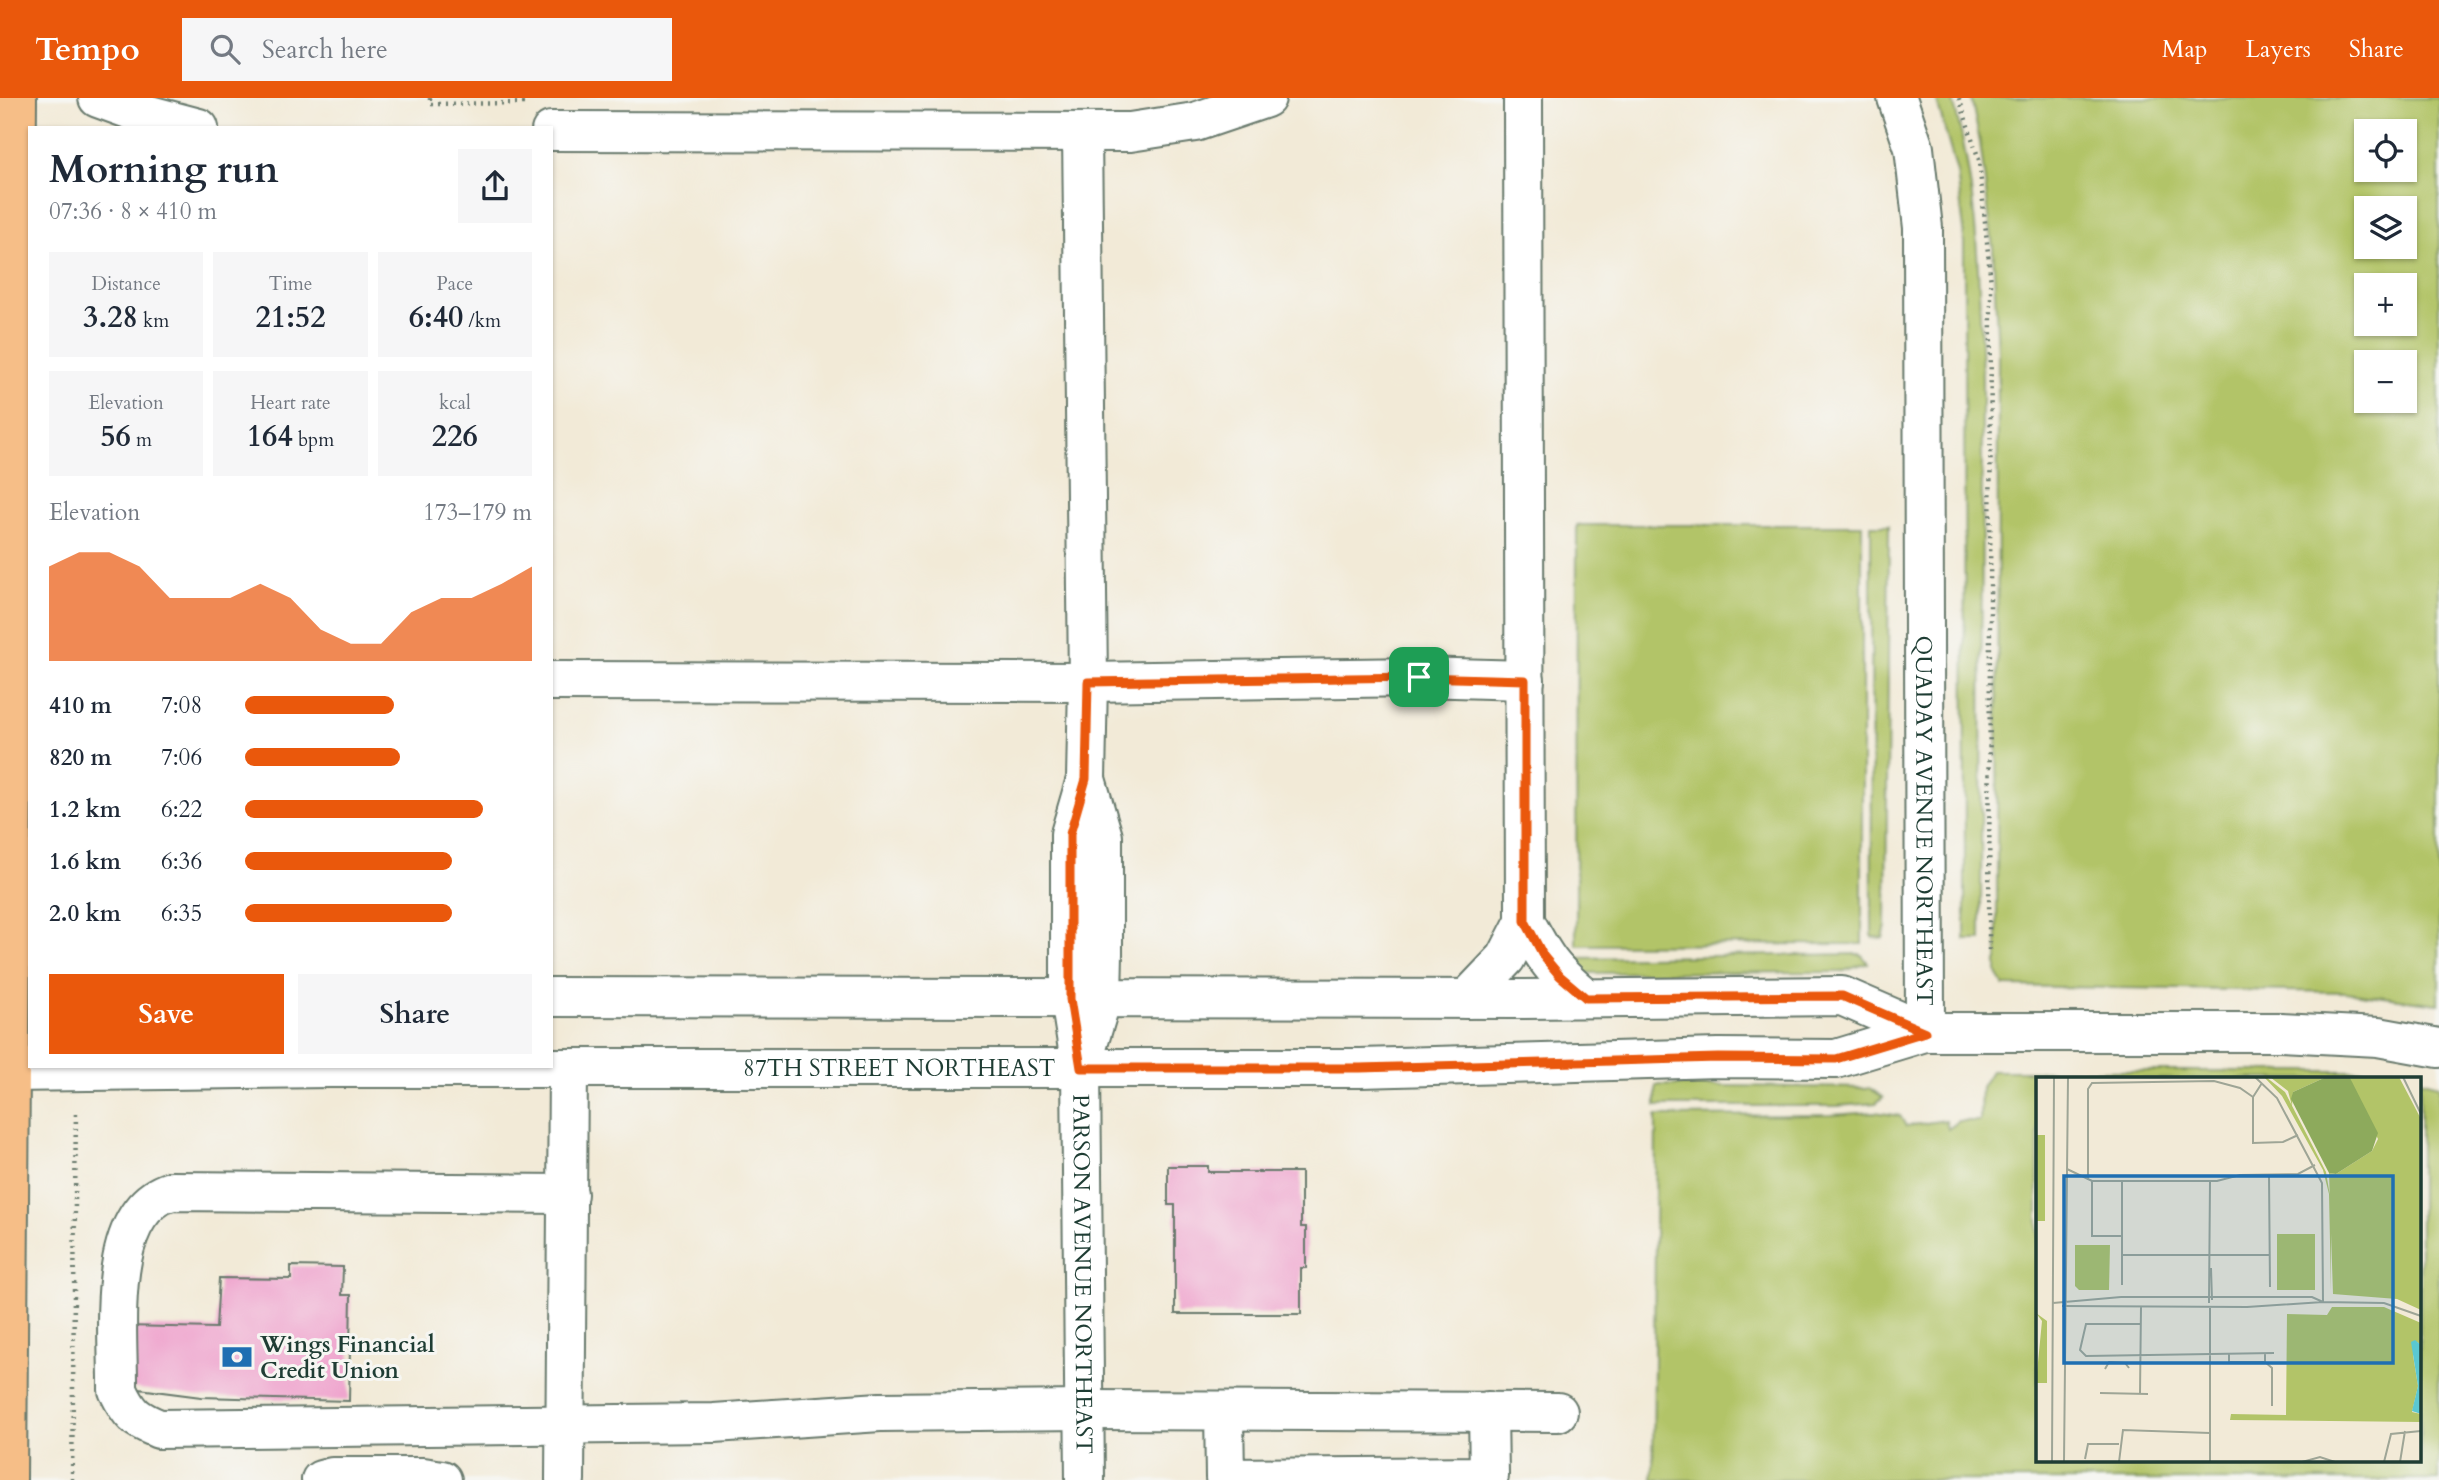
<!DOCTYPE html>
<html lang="en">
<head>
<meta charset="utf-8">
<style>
	:root { --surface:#fff; --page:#f6f6f7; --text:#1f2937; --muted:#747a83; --accent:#ea580c }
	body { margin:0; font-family:Cardo,serif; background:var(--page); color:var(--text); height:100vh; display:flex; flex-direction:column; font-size:26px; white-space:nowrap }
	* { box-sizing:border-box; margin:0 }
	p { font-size:23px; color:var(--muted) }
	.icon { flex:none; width:38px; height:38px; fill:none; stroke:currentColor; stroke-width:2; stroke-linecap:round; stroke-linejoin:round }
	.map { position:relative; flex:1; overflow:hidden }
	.drawer { position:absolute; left:28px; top:28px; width:525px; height:942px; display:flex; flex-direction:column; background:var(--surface); border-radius:0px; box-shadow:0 2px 5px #0004 }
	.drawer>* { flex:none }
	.tools { position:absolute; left:2354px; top:21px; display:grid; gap:14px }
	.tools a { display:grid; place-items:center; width:63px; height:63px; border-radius:0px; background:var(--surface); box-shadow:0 2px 5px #0004; font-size:35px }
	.pin { position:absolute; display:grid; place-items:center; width:60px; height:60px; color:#fff; margin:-30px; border-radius:14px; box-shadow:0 4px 10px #0006 }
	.round { display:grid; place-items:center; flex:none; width:74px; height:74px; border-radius:0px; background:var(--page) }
	.summary { display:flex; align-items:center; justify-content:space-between; height:119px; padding:0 21px }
	h1 { font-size:38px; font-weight:600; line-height:52px }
	.stats { display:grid; grid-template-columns:repeat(3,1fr); gap:10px; height:119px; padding:7px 21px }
	.stats div { display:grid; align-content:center; border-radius:0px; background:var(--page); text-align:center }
	.stats b { font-size:30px; font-weight:600 }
	.stats small { font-size:19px; font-weight:400 }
	.stats p { font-size:19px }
	.chart { height:196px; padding:14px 21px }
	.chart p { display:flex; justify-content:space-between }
	.chart svg { width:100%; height:126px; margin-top:7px; fill:var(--accent); opacity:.7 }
	.button { display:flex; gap:14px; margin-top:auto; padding:14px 21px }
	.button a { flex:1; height:80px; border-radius:0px; background:var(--accent); color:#fff; font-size:28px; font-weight:600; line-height:80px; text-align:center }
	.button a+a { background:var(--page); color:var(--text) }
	ul { padding:0 21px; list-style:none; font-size:23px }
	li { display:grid; grid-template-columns:112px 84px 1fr; align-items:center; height:52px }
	li i { height:18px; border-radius:9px; background:var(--accent) }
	header { display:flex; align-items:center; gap:42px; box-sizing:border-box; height:98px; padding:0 35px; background:var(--accent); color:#fff }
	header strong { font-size:33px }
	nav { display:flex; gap:38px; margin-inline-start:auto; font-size:24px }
	.search { width:490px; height:63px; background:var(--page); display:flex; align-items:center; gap:18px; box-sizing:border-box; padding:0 24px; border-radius:0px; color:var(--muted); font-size:26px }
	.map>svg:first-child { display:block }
	.green { fill:#b2c468; stroke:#68804e; stroke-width:2; fill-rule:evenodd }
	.building { fill:#efa5ce }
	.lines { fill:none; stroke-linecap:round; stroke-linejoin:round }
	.minor-casing { stroke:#697a6d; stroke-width:42 }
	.major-casing { stroke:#697a6d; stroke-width:42 }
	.path { stroke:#697a6d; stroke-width:4.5; stroke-dasharray:2 5; stroke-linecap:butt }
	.minor { stroke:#fff; stroke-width:38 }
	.major { stroke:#f6be87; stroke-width:38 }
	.route-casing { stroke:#fff; stroke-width:14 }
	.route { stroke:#ea580c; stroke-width:9 }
	.labels { text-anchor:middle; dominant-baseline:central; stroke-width:6; stroke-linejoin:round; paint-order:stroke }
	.street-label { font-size:23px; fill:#1f3d34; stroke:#f6f6f2 }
	.poi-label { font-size:23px; font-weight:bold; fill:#1f3d34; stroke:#f6f6f2; text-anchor:start }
	.inset-road { fill:none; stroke:#9ea596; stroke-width:2 }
	.view { fill:#1f6fb2; fill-opacity:0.15; stroke:#1f6fb2; stroke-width:3.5 }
	.inset-edge { fill:none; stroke:#1f3d34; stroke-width:3.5 }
</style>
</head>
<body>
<header>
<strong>Tempo</strong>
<div class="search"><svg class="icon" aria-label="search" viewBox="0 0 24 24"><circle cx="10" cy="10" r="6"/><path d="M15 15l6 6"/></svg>Search here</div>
<nav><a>Map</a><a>Layers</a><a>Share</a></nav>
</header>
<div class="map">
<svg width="2439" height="1382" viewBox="0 0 2439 1382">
	<rect width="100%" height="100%" fill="#f6f6f2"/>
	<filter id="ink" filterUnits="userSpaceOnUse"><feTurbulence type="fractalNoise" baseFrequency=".0143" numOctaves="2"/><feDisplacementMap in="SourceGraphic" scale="14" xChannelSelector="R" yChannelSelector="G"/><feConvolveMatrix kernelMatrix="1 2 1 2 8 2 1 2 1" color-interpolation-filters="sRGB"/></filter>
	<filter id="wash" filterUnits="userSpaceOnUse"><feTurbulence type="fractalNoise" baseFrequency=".00686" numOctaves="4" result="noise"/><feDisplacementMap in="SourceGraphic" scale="28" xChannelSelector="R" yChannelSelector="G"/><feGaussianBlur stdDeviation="1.57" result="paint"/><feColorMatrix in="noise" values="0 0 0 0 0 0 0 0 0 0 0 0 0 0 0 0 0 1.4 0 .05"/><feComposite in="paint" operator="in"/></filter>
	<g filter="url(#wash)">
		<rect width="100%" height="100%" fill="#f2ead7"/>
		<g class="green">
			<path d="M1936 0H1952C1979 91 1979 186 1982 280L1981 842H1965L1964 132 1957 75Z"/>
			<path d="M1971 0H2439V906L2345 894 2004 888 1997 876 1998 255 1993 150 1980 44ZM2404 33V72H2366V33ZM2404 110V149H2366V110ZM2404 187V226H2366V187ZM2404 264V303H2366V264Z"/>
			<polygon points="1577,427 1862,427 1862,846 1576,847"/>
			<polygon points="1871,427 1889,427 1886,828 1883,840 1873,839 1872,836"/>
			<polygon points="1861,856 1868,865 1841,874 1576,875 1576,860"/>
			<polygon points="1991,973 2372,973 2414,981 2038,981 2038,1363 2420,1363 2420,982 2439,987 2439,1382 1653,1382 1656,1018 1831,1017 1875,1014 1900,1018 1906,1028 1946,1022 1948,1031 1959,1023 1980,1023 1981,989"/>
			<polygon points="1656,987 1869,990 1883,999 1876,1005 1837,1008 1656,1008"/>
		</g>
		<g id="blocks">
			<g class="building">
				<polygon points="1168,1068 1208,1068 1208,1074 1301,1074 1301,1129 1306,1129 1306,1170 1301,1170 1301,1216 1175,1216 1175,1107 1168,1107"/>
				<polygon points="291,1168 343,1169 342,1197 351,1197 349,1303 201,1299 124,1289 125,1228 216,1230 219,1180 291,1181"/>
			</g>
		</g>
	</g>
	<g filter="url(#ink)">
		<use href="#blocks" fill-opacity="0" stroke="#697a6d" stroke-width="2"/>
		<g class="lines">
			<g class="minor-casing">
				<g id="minor">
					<polyline points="98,0 131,12 199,30"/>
					<polyline points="1523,0 1525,823"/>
					<path id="s1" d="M1897 0 1914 50 1923 130 1925 934H2281L2378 939 2439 950"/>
					<polyline points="551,33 1130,34 1195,24 1266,0"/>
					<polyline points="1082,34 1088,584 1086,681 1070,736 1070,901 1081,970 1102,900 1103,855 1103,739 1086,681"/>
					<polyline points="551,583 1088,584 1419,579 1525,582"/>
					<polyline points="551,899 1524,901 1842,898 1925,934"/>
					<path d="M1467 901 1506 860 1525 823C1545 861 1552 872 1586 900"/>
					<path id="s2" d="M0 970 10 974 330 970H1360L1718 960 1836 961 1925 934"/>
					<path id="s3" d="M1081 970 1085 1382"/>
					<path d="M568 1096 171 1093C103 1114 119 1236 118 1292 130 1317 135 1321 159 1331L714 1325 880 1314 1085 1312 1558 1314"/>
					<polyline points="1224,1313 1225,1380 1489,1378 1488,1313"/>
					<polyline points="321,1382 332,1379 423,1379 442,1382"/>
					<polyline points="565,1382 568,971"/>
				</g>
			</g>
			<g class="major-casing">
				<polyline id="major" points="7,1382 17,0"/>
			</g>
			<g class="path">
				<polyline points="430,0 430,6 525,5"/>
				<polyline points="1959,0 1979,62 1991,186 1989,852"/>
				<polyline points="72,1382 76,1011"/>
			</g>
			<use href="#minor" class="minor"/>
			<use href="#major" class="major"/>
		</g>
	</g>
	<g class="lines" filter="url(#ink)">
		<g class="route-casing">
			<polygon id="route" points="1419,579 1525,582 1525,823 1544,859 1560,878 1586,900 1842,898 1925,934 1836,961 1718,960 1360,970 1081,970 1070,901 1070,736 1086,681 1088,584"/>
		</g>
		<use href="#route" class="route"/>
	</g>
	<defs>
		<g id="bank-bare" transform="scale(2.415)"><path d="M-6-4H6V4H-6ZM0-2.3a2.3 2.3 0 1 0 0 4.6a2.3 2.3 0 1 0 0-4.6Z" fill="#1f6fb2" stroke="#f6f6f2" stroke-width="2.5" paint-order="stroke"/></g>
	</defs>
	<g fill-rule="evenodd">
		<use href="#bank-bare" x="237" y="1259"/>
	</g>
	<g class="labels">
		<g class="street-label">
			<text stroke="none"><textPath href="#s1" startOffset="726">QUADAY AVENUE NORTHEAST</textPath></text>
			<text stroke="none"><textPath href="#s2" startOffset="900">87TH STREET NORTHEAST</textPath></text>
			<text stroke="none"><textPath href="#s3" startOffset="206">PARSON AVENUE NORTHEAST</textPath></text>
		</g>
		<g class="poi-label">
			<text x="260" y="1246">Wings Financial<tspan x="260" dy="26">Credit Union</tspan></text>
		</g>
	</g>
	<g transform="translate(2036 979)">
		<rect width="385" height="385" fill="#f2ead7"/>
		<path d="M228 0H230L249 15 290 95 295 125V213L293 117 287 93 246 19ZM234 0H290L257 15 256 29 252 14ZM312 0H363L385 42V233L361 222 297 217 293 96 300 97 336 74 342 62ZM0 58H9V144H0ZM241 157H279V213H241ZM39 168H74L73 213H43L39 209ZM296 230H348L385 246V268L381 265 377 278 382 309 376 335 385 337V345L194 343 195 337 250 338 251 237 291 238ZM0 236 11 244V306H0L6 244Z" fill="#b2c468"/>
		<path d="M290 0 314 1 342 56 336 74 300 97 293 96 255 22 257 15Z" fill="#8daa5c"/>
		<path d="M379 263 385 268V337L376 334 382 309 375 265Z" fill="#5bc8d1"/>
		<path class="inset-road" d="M219 0 241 21 286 106 287 225 348 226 385 239M367 0 385 37M226 6 217 20V66L247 65 262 58M31 92 56 104H181L204 98 262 97 279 88M233 98 234 210M52 103V12L56 6 178 4 204 11 217 20M56 104V159H86M86 104V208M86 178H234M175 191 176 223M17 226 85 220H276L287 225M173 226 174 104M26 229 211 230 287 225M174 230V385M105 247H50L44 273 50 279 238 276M193 276V285H229V276M229 285 236 291V329M69 292 73 285 89 286 93 291M64 316 112 317M104 317 105 230M49 382 52 367H83M16 385 18 0M28 385 32 0M83 385 87 353 174 356M266 385 284 380 299 385M348 385 355 357 385 354M364 385 369 354"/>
		<path class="view" d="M28 99H357V286H28Z"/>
		<rect width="385" height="385" class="inset-edge"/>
	</g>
</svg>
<div class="tools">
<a><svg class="icon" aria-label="locate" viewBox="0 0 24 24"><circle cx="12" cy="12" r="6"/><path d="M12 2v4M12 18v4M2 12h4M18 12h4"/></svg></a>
<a><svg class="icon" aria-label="layers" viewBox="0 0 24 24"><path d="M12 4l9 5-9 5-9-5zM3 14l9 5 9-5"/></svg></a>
<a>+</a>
<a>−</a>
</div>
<div class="pin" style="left:1419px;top:579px;background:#1e9e55"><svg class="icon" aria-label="arrive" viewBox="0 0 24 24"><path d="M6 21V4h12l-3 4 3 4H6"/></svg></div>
<section class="drawer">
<div class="summary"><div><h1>Morning run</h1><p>07:36 · 8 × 410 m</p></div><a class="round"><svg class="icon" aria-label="share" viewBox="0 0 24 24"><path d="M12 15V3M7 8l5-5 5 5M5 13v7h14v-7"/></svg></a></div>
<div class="stats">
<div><p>Distance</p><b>3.28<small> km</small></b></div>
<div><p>Time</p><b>21:52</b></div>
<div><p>Pace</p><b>6:40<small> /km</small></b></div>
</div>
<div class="stats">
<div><p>Elevation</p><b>56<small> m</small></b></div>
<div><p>Heart rate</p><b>164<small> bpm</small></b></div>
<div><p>kcal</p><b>226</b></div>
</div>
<div class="chart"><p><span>Elevation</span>173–179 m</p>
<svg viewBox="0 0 160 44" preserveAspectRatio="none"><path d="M0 44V11L10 6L20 6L30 11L40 22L50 22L60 22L70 17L80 22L90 33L100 38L110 38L120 27L130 22L140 22L150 17L160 11V44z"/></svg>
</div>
<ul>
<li><b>410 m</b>7:08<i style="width:52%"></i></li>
<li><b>820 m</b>7:06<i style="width:54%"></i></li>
<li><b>1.2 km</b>6:22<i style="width:83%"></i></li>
<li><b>1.6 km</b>6:36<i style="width:72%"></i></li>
<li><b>2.0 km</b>6:35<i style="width:72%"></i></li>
</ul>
<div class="button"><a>Save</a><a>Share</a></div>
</section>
</div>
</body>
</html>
